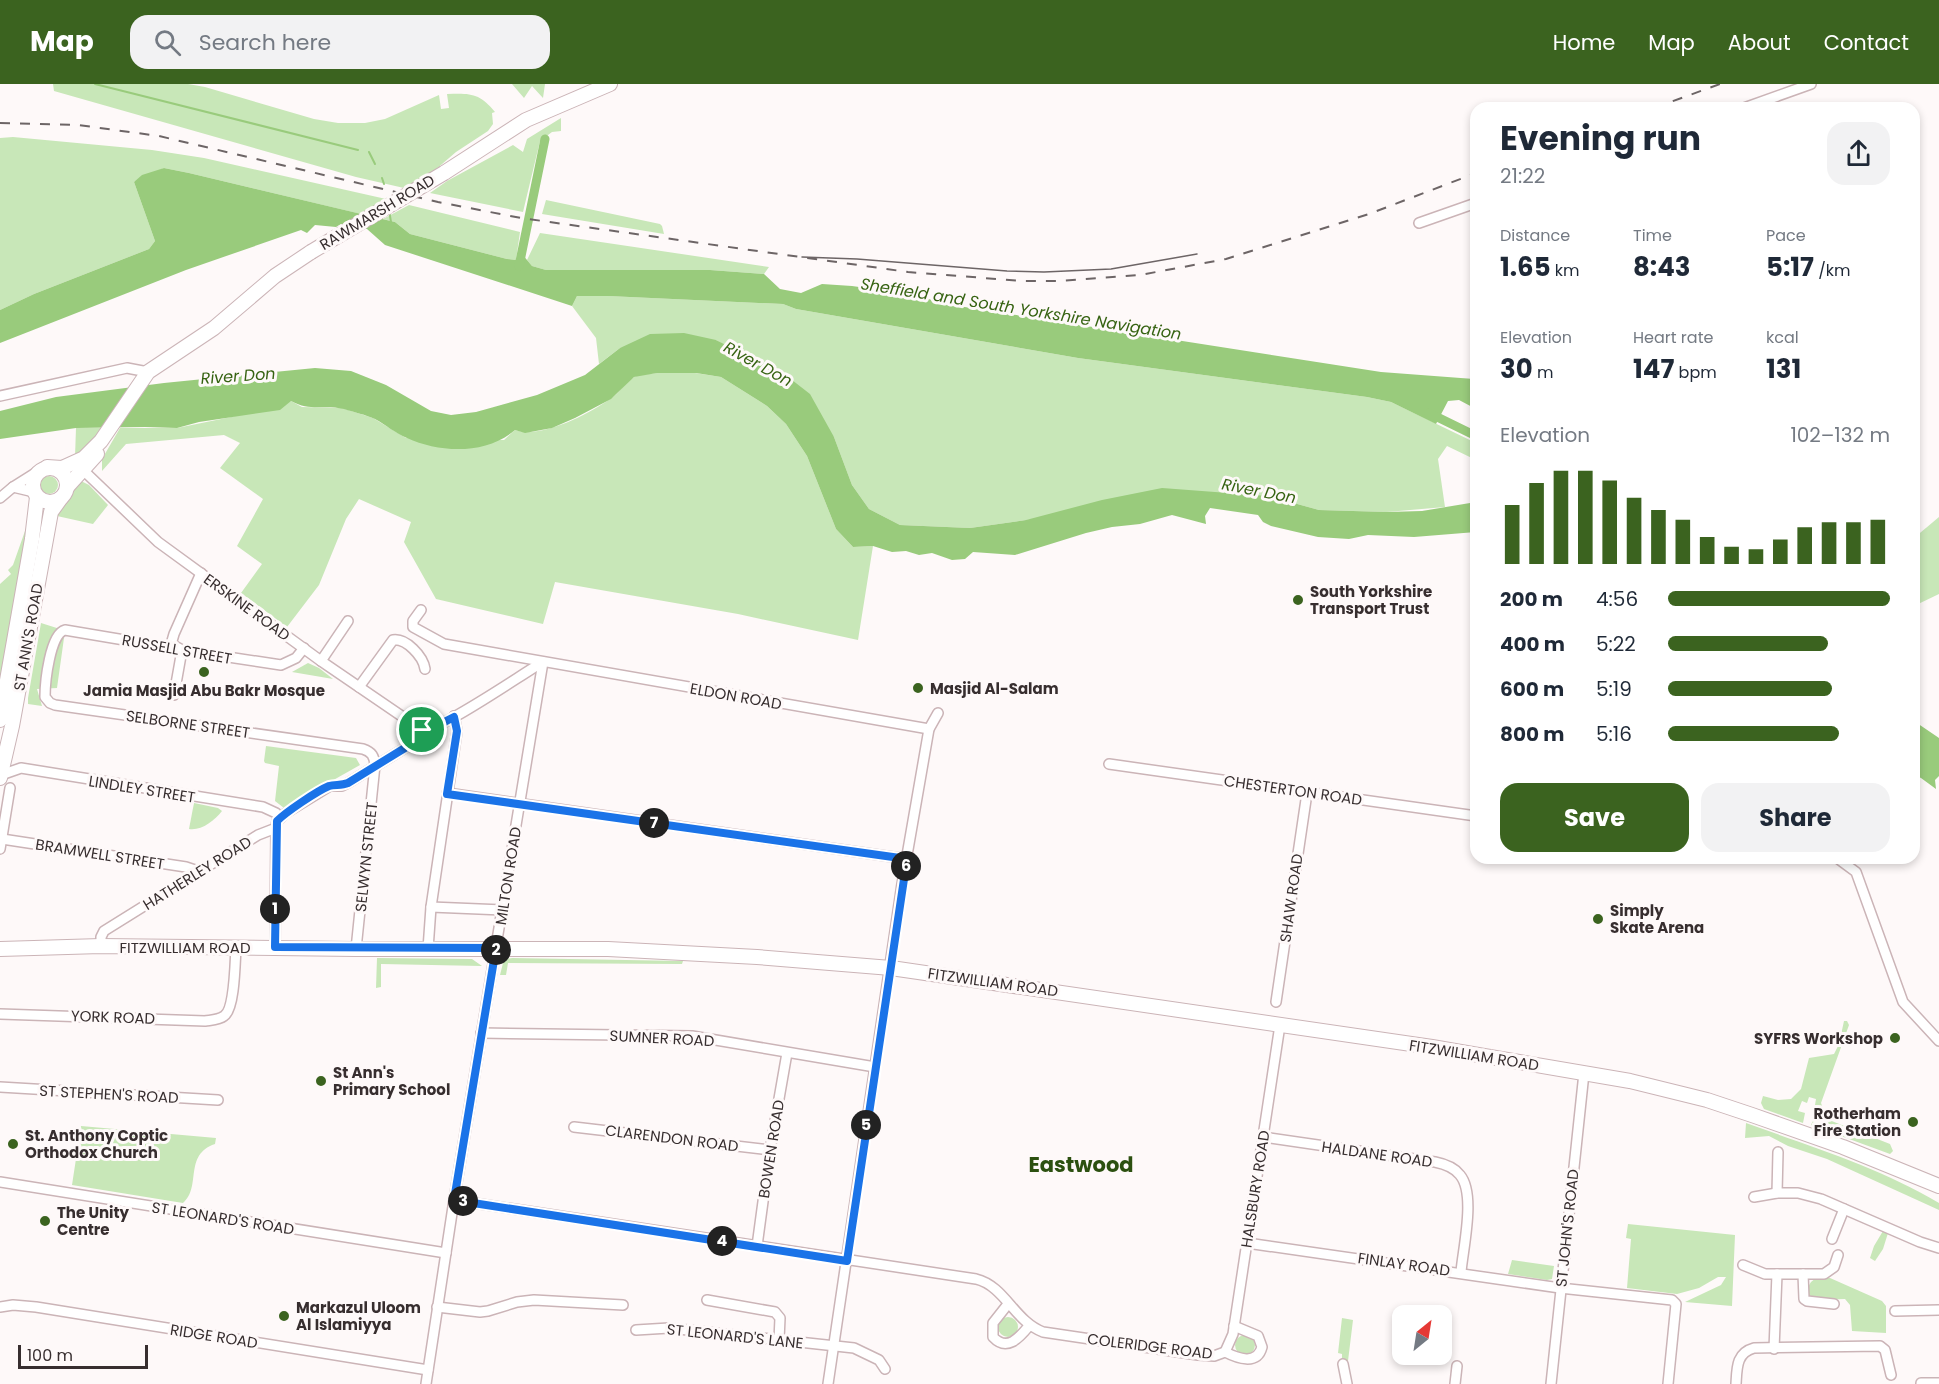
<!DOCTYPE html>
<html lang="en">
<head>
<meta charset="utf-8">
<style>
	:root { --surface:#fff; --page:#f2f2f3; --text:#1f2937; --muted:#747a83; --accent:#3b631f }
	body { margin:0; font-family:Poppins,sans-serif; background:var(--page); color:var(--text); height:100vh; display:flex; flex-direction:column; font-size:22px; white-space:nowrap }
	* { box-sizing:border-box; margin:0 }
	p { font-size:20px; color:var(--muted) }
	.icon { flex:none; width:33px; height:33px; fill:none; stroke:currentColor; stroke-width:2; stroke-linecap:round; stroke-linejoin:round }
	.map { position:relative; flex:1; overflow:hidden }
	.panel { position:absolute; left:1470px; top:18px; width:450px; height:762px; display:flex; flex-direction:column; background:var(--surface); border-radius:18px; box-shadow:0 3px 9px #0003 }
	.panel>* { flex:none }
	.needle { width:39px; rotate:30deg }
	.controls { position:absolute; left:1392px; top:1221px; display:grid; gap:12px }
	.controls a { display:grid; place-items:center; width:60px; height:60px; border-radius:12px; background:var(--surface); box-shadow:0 3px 9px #0003; font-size:30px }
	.scale { position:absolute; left:18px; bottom:15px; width:130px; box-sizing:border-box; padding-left:6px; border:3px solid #372e2f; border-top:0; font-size:16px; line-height:21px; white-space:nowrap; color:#372e2f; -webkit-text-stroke:4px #fef9f9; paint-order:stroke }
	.pin { position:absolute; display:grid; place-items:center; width:51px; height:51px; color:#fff; margin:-26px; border:3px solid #fff; border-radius:50%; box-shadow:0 2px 6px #0007 }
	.km { position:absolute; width:30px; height:30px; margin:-15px; border-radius:50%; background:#222; color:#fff; font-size:16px; line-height:30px; text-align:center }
	.round { display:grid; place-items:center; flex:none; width:63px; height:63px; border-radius:18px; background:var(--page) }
	.summary { display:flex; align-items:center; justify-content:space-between; height:102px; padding:0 30px }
	h1 { font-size:33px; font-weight:700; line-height:45px }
	.stats { display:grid; grid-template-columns:repeat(3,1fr); gap:9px; height:102px; padding:6px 30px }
	.stats div { display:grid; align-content:center }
	.stats b { font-size:26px; font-weight:700 }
	.stats small { font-size:16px; font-weight:400 }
	.stats p { font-size:16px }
	.chart { height:168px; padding:12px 30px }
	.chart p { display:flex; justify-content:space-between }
	.chart svg { width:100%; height:108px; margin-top:6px; stroke:var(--accent); stroke-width:6 }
	.button { display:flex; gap:12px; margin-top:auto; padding:12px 30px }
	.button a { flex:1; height:69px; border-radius:18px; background:var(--accent); color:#fff; font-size:24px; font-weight:700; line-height:69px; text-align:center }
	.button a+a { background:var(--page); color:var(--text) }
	ul { padding:0 30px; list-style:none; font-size:20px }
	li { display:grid; grid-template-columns:96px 72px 1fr; align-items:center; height:45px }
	li i { height:15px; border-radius:8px; background:var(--accent) }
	header { display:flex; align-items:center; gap:36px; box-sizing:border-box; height:84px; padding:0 30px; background:var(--accent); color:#fff }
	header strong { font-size:28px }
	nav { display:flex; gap:33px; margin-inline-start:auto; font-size:21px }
	.search { width:420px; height:54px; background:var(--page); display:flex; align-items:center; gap:15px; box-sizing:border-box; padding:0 21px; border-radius:18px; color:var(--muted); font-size:22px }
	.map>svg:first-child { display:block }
	.green { fill:#c8e7b8 }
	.water { fill:#99cb7c }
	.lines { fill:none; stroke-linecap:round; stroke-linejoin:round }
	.stream { stroke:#99cb7c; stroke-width:2 }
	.canal { stroke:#99cb7c; stroke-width:9 }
	.street-casing { stroke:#cbb4b7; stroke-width:12 }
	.primary-casing { stroke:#cbb4b7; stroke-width:16 }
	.street { stroke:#fff; stroke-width:9 }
	.primary { stroke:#fff; stroke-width:14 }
	.tram { stroke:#6d6566; stroke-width:1.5 }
	.rail { stroke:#6d6566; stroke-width:2; stroke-dasharray:10 10; stroke-linecap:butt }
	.primary-bridge-casing { stroke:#cbb4b7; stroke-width:16; stroke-linecap:butt }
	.primary-bridge { stroke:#fff; stroke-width:14 }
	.route-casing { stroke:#fff; stroke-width:12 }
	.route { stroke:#1a73e8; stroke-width:8 }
	.poi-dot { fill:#3b631f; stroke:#fef9f9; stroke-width:2 }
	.labels { text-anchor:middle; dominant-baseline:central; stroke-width:6; stroke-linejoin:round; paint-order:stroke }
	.street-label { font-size:15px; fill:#372e2f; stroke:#fef9f9 }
	.poi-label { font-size:15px; font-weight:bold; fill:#372e2f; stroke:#fef9f9; text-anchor:start }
	.water-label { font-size:16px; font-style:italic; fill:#366312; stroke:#fef9f9 }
	.district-label { font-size:21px; font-weight:bold; fill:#2c5010; stroke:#fef9f9 }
</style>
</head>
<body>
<header>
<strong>Map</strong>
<div class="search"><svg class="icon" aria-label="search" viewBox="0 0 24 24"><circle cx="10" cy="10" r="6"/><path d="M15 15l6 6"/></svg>Search here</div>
<nav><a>Home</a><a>Map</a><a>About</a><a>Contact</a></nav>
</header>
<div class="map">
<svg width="1939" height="1300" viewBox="0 0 1939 1300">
	<rect width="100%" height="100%" fill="#fef9f9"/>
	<g class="green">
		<path d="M53 0H188L205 3 314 35 338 39H365L385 35 439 11 441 25 449 24 447 10C470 9 480 9 495 28L492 29 493 40 488 47 456 68 434 87 404 104 356 93 54 7Z"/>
		<polygon points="512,0 545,0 543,14 532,2 524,14"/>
		<polygon points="561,34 561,47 552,48 540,57 523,128 430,109 447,97 513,61 523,68 527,55"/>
		<polygon points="13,53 152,66 204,74 386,115 361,130 189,89 164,84 134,98 155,157 149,165 34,210 0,226 0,54"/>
		<polygon points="546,116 660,140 662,142 664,150 542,130"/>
		<polygon points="409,121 520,148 516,176 507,175 410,150 395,138 383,135"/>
		<polygon points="540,149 769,183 764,190 710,186 546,186 532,182 527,176"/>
		<polygon points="577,212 608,212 783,220 796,225 1078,274 1367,313 1391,318 1476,359 1476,376 1447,362 1438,375 1445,423 1387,428 1319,426 1268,412 1026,436 970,444 900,441 869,425 852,401 834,353 749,273 716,256 620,264 599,280 596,254 572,222"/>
		<path d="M657 289H695L721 293 767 322 786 340 807 372 836 445 853 463 873 462 858 556 738 530 555 498 543 540 436 515 404 458 411 438 359 415 346 435 319 501 287 543 241 509 262 480 237 462 263 415 220 384 240 359 224 351 126 360 102 387V375L120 344H177L231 333 291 317 302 323 342 324 373 334 406 354 504 356 515 346C541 355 589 330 610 315 619 310 625 298 634 293 641 290 650 290 657 289Z"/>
		<polygon points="76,344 101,344 91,361 75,373"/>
		<circle cx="49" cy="401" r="9"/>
		<polygon points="81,397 89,401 108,421 93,440 57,432 75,402"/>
		<polygon points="31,430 0,607 0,500 11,490 8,486 13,481"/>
		<polygon points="1939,433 1939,510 1914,522 1914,454"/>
		<polygon points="41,539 60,545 64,554 57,604 37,605 42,622 28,620 28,614"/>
		<polygon points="308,579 319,584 333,595 292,588"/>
		<polygon points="266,662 356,674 360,681 284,724 275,717 279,682 265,679 264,677"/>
		<path d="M194 719 218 724 222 727C214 737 201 747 189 745Z"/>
		<polygon points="377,874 472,875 482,882 381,880 381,903 376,904"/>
		<polygon points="512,874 683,877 682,880 508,879 506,891 500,891 503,879 506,875"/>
		<polygon points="1844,937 1847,937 1849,941 1821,1019 1824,1027 1826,1028 1824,1034 1890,1060 1893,1067 1890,1070 1811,1041 1819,1023 1815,1021 1816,1015 1809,1013 1807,1019 1802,1017 1798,1027 1805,1029 1803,1039 1764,1025 1761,1019 1763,1012 1778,1016 1791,1015 1801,1005 1809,974 1834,970 1839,960"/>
		<path d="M1746 1039C1812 1063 1879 1083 1939 1119V1126L1827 1075 1788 1062 1769 1052 1745 1054Z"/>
		<path d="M81 1042 216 1054 215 1060C183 1071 202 1103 183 1119L72 1101Z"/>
		<polygon points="1628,1140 1735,1151 1732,1222 1685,1218 1721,1201 1726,1193 1718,1193 1699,1204 1677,1210 1627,1204 1631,1155 1626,1154"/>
		<polygon points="1883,1147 1888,1149 1883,1165 1875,1177 1870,1174 1874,1162"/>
		<polygon points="1512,1176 1554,1182 1552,1195 1547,1196 1508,1190"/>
		<path d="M1820 1193 1830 1194 1882 1217 1886 1222V1249L1852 1247 1850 1221 1845 1215 1814 1216 1808 1212C1808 1201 1809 1197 1820 1193Z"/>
		<circle cx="1008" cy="1243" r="10"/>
		<polygon points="1342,1234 1353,1236 1348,1277 1342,1276 1342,1270 1338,1269"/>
		<circle cx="1245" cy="1261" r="10"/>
	</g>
	<g class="water">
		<polygon points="164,84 189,89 395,138 410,150 507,175 516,176 522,170 532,182 546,186 710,186 764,190 780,205 801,209 822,200 852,202 909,210 952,221 1381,288 1474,295 1476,295 1476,325 1459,316 1448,317 1436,340 1391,318 1367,313 1078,274 796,225 783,220 608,212 577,212 572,222 385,161 367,145 341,140 336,143 315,141 307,149 301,146 186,186 0,259 0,226 34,210 149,165 155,157 134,98 142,91"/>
		<path d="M684 249 716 256 783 289 810 310 834 353 852 401 869 425 900 441 970 444 1026 436 1102 416 1162 404 1268 412 1319 426 1387 428 1422 427 1476 418V448L1414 453 1368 451 1349 455 1318 453 1271 442 1263 438 1258 431 1210 424 1205 432 1206 440 1172 431 1140 440 1112 443 1086 449 1015 471 973 468 965 475 952 476 932 469 919 471 906 467 892 468 873 462 853 463 836 445 807 372 786 340 767 322 721 293 696 289H657L634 293 611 315 575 334 552 344 525 349 515 346C486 371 440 369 407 354 395 349 386 341 375 335 366 331 354 328 344 325 324 320 311 328 291 317L280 326 199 338 177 344 145 343 76 344 0 355V327L56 313 164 299 315 284 351 287 386 301 431 327 451 331 476 328 537 311 585 291 620 264 650 250Z"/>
		<polygon points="1914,637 1939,654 1939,692 1935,696 1936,705 1921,694 1914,691"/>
	</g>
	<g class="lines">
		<g class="stream">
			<polyline points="95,0 358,66"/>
			<polyline points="369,68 375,80"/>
			<polyline points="382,94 384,100"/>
			<polyline points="389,126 391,138"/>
		</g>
		<g class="canal">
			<polyline points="519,182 545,55"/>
			<polyline points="1429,329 1476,352"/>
		</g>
		<g class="street-casing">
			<g id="street">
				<polyline points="1744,24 1811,0"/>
				<polyline points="1419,139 1476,119"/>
				<polyline points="0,312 127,284 148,288"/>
				<polyline points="83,386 158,458 321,577 422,646"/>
				<polyline points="34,408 13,403 40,386"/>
				<polyline points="0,414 13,403"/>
				<polyline points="421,526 413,537 413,543 444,560 929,645"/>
				<polyline points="173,561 172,557 174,550 201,489"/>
				<path d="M304 564 296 574 281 581 182 566 173 561 160 562 65 546C50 550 45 598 45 613L50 619 55 621 363 665C372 668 374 672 375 681L356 865"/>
				<polyline points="321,577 348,537"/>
				<path d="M359 603 393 556C406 554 423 572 425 585"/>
				<polyline points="174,611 182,566"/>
				<polyline points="1109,680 1476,732"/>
				<polyline points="1,691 21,684 263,723 276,729 280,734"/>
				<polyline points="447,709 907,775"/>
				<polyline points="2,755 186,783 198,787"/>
				<polyline points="0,765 10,704"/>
				<polyline points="1837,774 1856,788 1903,918 1939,957"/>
				<polyline points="431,823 503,826"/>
				<path d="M101 862V853L104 847 258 751 276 744 277 737 286 729 330 702H342L348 699 413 659 420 651 422 646C439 648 522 590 543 578"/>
				<polyline points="275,863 276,744"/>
				<polyline points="428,865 431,823 457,647 454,632"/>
				<polyline points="1276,918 1307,709"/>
				<path d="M0 930 205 937C211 936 219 936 224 932 235 925 235 877 236 863"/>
				<polyline points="481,949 692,952 875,983"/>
				<polyline points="0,1003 218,1016"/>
				<polyline points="574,1043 770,1066"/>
				<path d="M1263 1053 1435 1078C1445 1080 1454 1083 1460 1091 1476 1110 1463 1164 1461 1188"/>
				<polyline points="0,1098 446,1169"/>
				<polyline points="1777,1109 1778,1068"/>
				<polyline points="1754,1113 1777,1109 1798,1109 1821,1115 1920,1158 1939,1164"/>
				<path d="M454 1116 976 1195C1005 1202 1014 1237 1043 1248L1198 1271 1214 1272 1225 1268C1237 1274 1257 1282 1262 1263L1258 1252 1234 1242"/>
				<polyline points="1832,1155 1844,1125"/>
				<polyline points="1247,1159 1560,1204 1672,1216 1676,1220 1668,1300"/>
				<polyline points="757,1162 770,1066 787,969"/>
				<polyline points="1743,1181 1765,1190 1824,1190 1834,1183 1838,1171"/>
				<polyline points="1803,1190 1804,1215 1807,1217 1834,1220"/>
				<polyline points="707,1216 775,1228 780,1234 779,1256"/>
				<path d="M1008 1220 993 1239V1253C1007 1268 1019 1254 1029 1242"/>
				<polyline points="0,1223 13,1221 36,1223 428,1286"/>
				<polyline points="437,1223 480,1228 488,1227 517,1218 534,1216 623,1221"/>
				<polyline points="1895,1227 1939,1226"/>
				<polyline points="636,1246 669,1244 854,1264 879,1276 885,1285"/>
				<polyline points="1774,1265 1777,1190"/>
				<polyline points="1225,1268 1233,1250 1280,941"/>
				<polyline points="1343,1280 1347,1300"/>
				<polyline points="1921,1299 1939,1299"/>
				<polyline points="426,1300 454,1116 543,578"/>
				<polyline points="828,1300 902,800 929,645 938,629"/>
				<polyline points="1455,1300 1457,1282"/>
				<polyline points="1551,1300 1584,989"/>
				<path d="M1736 1300C1737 1284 1736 1269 1754 1264L1880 1262 1885 1266 1891 1291"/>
			</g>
		</g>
		<g class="primary-casing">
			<g id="primary">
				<polyline points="444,89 526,36 610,0"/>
				<polyline points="47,383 62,384 84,374 101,357 148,288 214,244 275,192 311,168"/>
				<circle cx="50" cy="401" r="17"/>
				<polyline points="67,403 97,370"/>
				<polyline points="0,636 32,455 37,413"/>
				<polyline points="0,694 12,642 51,428 61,414"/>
				<polyline points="0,865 101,862 356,865 608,865 757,873 891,884 1432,963 1630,997 1707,1016 1752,1031 1843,1063 1939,1102"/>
			</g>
		</g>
		<use href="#street" class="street"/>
		<use href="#primary" class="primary"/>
		<polyline class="tram" points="802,173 857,175 1007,187 1044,188 1111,185 1197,170"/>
		<g class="rail">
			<polyline points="1654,24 1720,0"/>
			<polyline points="0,39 78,41 159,52 438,118 521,134 908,188 1022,197 1060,197 1140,191 1226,175 1369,130 1476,89"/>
		</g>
		<g class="primary-bridge-casing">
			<polyline id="primary-bridge" points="311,168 444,89"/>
		</g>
		<use href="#primary-bridge" class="primary-bridge"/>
	</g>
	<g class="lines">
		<g class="route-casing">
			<path id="route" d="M454 633 457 647 447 710 907 775 847 1177 454 1116 496 864 275 863 277 737C286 728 317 707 329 702 335 700 341 702 348 699L413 659 420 651 422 646H429Z"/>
		</g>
		<use href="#route" class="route"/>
	</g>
	<g class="poi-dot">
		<circle cx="1298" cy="516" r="6"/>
		<circle cx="204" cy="588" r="6"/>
		<circle cx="918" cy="604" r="6"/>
		<circle cx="1598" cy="835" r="6"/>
		<circle cx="1895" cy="954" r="6"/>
		<circle cx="321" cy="997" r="6"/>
		<circle cx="1913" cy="1038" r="6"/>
		<circle cx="13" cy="1060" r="6"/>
		<circle cx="45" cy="1137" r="6"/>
		<circle cx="284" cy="1232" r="6"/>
	</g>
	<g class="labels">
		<g class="street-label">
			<text transform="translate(377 128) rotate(-31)">RAWMARSH ROAD</text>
			<text transform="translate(247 523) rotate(36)">ERSKINE ROAD</text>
			<text transform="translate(28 553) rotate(-80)">ST ANN'S ROAD</text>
			<text transform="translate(177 565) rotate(10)">RUSSELL STREET</text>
			<text transform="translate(736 612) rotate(10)">ELDON ROAD</text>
			<text transform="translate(188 640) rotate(8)">SELBORNE STREET</text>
			<text transform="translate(142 705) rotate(9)">LINDLEY STREET</text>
			<text transform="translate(1293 706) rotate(8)">CHESTERTON ROAD</text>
			<text transform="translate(100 770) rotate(9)">BRAMWELL STREET</text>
			<text transform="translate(366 773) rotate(-84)">SELWYN STREET</text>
			<text transform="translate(197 789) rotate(-32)">HATHERLEY ROAD</text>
			<text transform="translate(508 792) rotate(-81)">MILTON ROAD</text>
			<text transform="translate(1291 814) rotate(-82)">SHAW ROAD</text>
			<text x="185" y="863">FITZWILLIAM ROAD</text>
			<text transform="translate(993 898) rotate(8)">FITZWILLIAM ROAD</text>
			<text transform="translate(113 933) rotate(2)">YORK ROAD</text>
			<text transform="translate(662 954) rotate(3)">SUMNER ROAD</text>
			<text transform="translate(1474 971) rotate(9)">FITZWILLIAM ROAD</text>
			<text transform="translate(109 1010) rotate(3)">ST STEPHEN'S ROAD</text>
			<text transform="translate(672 1054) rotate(7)">CLARENDON ROAD</text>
			<text transform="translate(771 1065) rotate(-81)">BOWEN ROAD</text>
			<text transform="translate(1377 1070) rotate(8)">HALDANE ROAD</text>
			<text transform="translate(1255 1105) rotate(-81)">HALSBURY ROAD</text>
			<text transform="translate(223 1134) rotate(9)">ST LEONARD'S ROAD</text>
			<text transform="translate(1567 1144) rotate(-84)">ST JOHN'S ROAD</text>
			<text transform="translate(1404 1180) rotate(8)">FINLAY ROAD</text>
			<text transform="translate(214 1252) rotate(9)">RIDGE ROAD</text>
			<text transform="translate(735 1252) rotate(6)">ST LEONARD'S LANE</text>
			<text transform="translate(1150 1262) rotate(7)">COLERIDGE ROAD</text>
		</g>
		<g class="poi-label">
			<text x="1310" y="507">South Yorkshire<tspan x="1310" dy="17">Transport Trust</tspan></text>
			<text x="930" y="604">Masjid Al-Salam</text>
			<text x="204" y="606" text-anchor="middle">Jamia Masjid Abu Bakr Mosque</text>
			<text x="1610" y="826">Simply<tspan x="1610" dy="17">Skate Arena</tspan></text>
			<text x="1883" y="954" text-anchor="end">SYFRS Workshop</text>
			<text x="333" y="988">St Ann's<tspan x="333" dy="17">Primary School</tspan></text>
			<text x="1901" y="1029" text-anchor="end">Rotherham<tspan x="1901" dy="17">Fire Station</tspan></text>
			<text x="25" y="1051">St. Anthony Coptic<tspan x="25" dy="17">Orthodox Church</tspan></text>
			<text x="57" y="1128">The Unity<tspan x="57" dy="17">Centre</tspan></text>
			<text x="296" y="1223">Markazul Uloom<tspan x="296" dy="17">Al Islamiyya</tspan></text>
		</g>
		<g class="water-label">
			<text transform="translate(1021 225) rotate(9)">Sheffield and South Yorkshire Navigation</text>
			<text transform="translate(758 280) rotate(29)">River Don</text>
			<text transform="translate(238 292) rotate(-4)">River Don</text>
			<text transform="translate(1259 407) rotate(11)">River Don</text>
		</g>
		<g class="district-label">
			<text x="1081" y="1080">Eastwood</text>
		</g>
	</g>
</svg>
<div class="controls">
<a><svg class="needle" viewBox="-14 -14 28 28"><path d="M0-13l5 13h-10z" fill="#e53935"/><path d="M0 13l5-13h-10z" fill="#747a83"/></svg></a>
</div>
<div class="scale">100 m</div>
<div class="pin" style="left:422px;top:646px;background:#1e9e55"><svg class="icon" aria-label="arrive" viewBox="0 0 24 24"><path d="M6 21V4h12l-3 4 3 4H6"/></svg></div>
<b class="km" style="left:275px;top:825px">1</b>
<b class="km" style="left:496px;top:866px">2</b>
<b class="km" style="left:463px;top:1117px">3</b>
<b class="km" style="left:722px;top:1157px">4</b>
<b class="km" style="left:866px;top:1041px">5</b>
<b class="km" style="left:906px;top:782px">6</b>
<b class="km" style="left:654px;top:739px">7</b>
<section class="panel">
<div class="summary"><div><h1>Evening run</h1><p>21:22</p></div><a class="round"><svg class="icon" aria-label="share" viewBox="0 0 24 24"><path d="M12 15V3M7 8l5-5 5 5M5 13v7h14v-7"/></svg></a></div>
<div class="stats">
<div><p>Distance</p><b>1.65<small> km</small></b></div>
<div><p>Time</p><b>8:43</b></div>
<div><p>Pace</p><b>5:17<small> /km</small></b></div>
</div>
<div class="stats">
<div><p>Elevation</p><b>30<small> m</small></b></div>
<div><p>Heart rate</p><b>147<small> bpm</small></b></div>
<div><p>kcal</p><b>131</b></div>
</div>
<div class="chart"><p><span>Elevation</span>102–132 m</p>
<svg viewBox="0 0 160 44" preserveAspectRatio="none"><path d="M5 44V20M15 44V11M25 44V6M35 44V6M45 44V10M55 44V17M65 44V22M75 44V26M85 44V33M95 44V37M105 44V38M115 44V34M125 44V29M135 44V27M145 44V27M155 44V26"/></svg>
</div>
<ul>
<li><b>200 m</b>4:56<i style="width:100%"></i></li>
<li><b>400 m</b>5:22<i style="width:72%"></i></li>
<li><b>600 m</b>5:19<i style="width:74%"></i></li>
<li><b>800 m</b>5:16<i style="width:77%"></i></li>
</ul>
<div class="button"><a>Save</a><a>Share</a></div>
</section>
</div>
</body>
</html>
